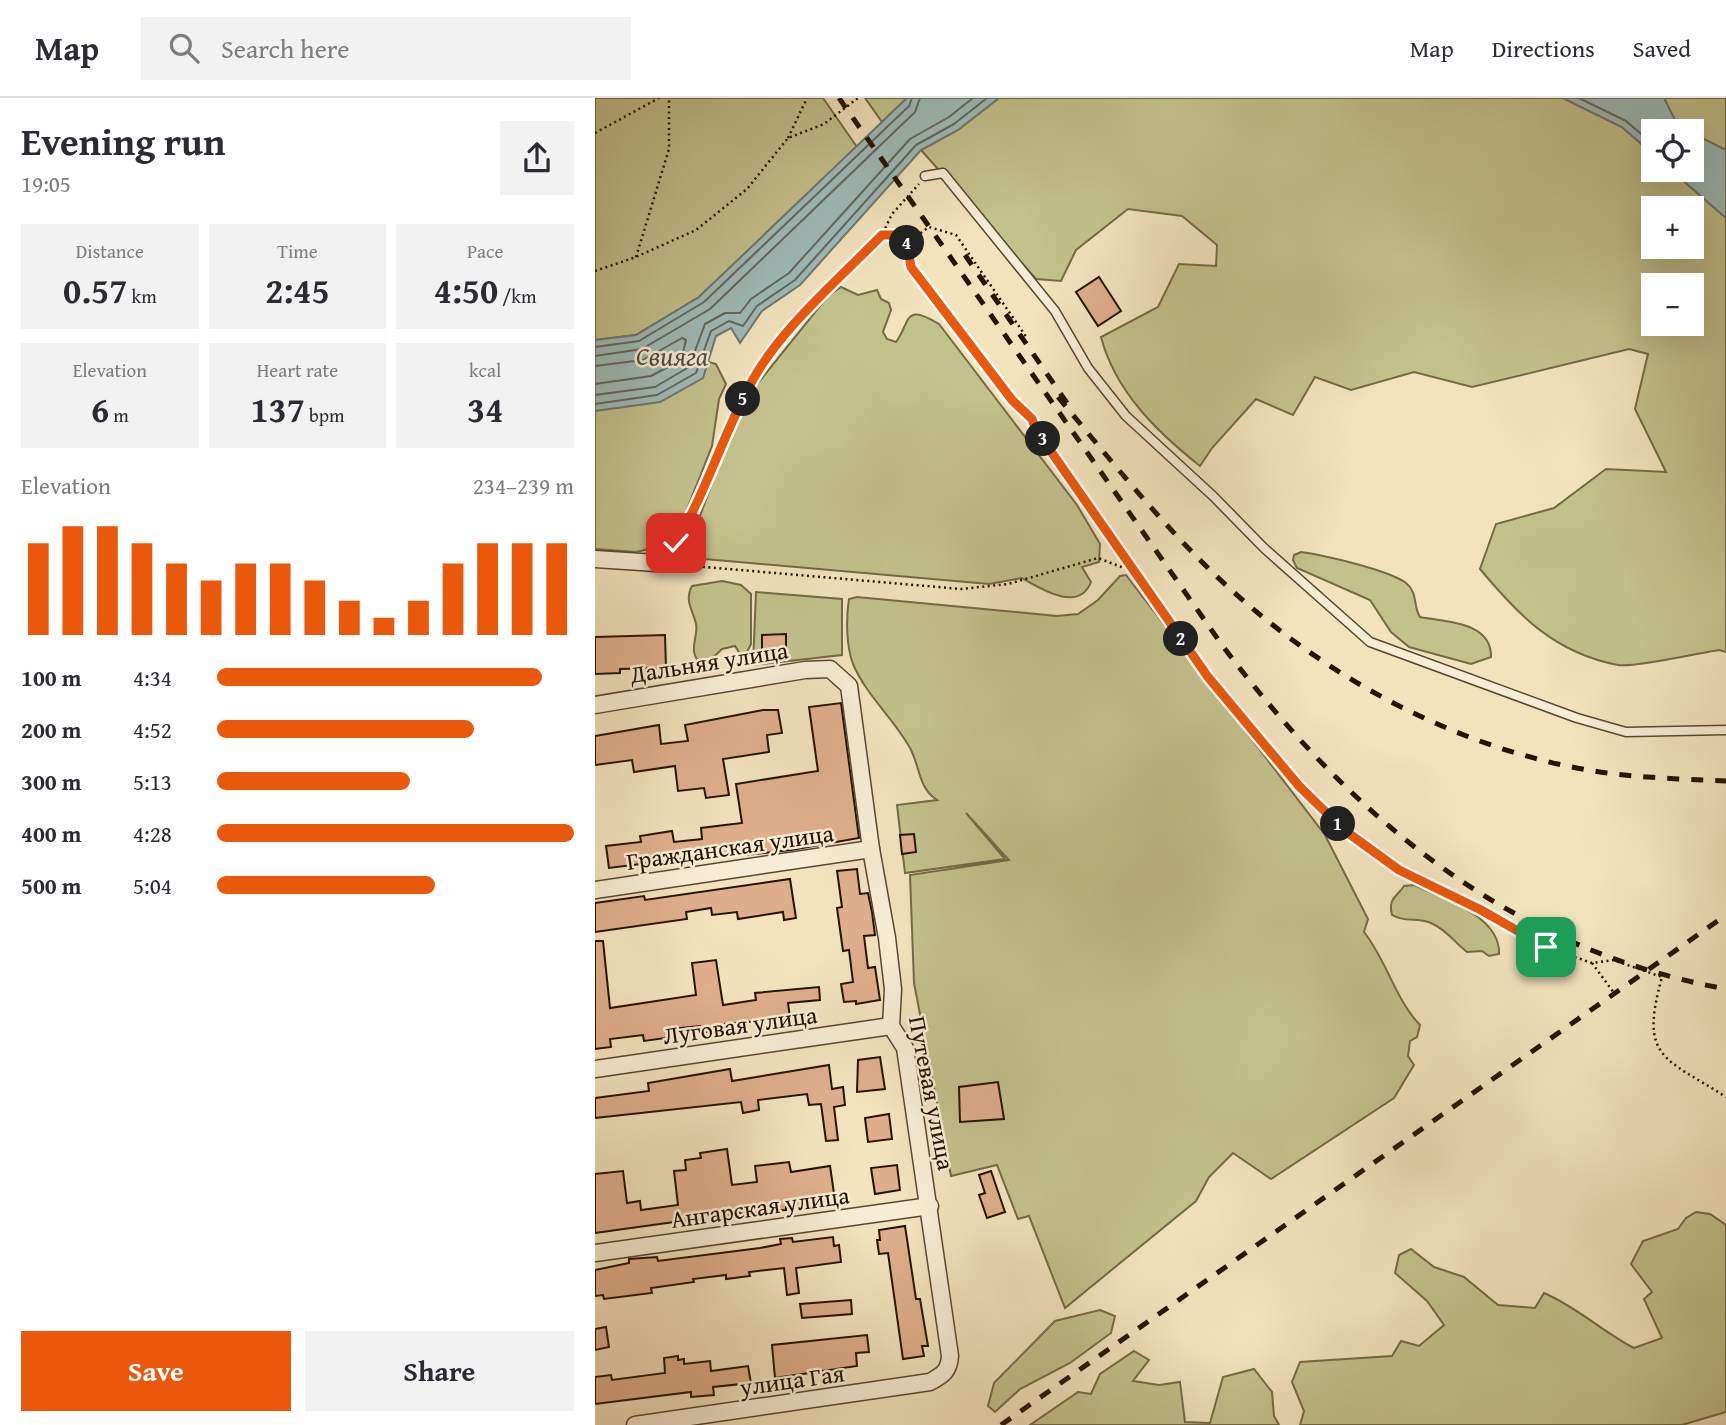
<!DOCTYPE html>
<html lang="en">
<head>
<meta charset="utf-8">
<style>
	:root { --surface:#fff; --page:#f2f2f3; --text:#2b2b33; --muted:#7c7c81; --line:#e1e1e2; --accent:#ea580c }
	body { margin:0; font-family:"Gentium Book Plus",serif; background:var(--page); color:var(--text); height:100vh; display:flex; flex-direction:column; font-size:26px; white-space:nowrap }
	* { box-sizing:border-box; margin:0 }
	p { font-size:23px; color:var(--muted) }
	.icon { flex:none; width:38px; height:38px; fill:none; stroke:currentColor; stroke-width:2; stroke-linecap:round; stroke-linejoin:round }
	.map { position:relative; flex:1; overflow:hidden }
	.details { display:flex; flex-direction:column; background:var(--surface); width:595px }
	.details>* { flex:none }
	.controls { position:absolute; left:1046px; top:21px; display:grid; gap:14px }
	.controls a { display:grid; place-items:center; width:63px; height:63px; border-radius:0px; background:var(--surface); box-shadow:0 7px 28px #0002; font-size:35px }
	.pin { position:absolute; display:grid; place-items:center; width:60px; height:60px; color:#fff; margin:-30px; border-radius:14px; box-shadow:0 4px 10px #0006 }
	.km { position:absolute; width:35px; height:35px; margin:-18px; border-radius:50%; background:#222; color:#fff; font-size:19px; line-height:35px; text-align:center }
	.round { display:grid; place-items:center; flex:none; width:74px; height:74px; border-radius:0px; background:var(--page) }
	.headline { display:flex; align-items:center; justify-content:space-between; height:119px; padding:0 21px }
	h1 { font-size:38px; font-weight:600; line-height:52px }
	.metrics { display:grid; grid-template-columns:repeat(3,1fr); gap:10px; height:119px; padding:7px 21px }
	.metrics div { display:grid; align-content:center; border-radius:0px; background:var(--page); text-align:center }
	.metrics b { font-size:35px; font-weight:600 }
	.metrics small { font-size:19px; font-weight:400 }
	.metrics p { font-size:19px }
	.chart { height:196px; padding:14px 21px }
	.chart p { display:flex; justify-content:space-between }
	.chart svg { width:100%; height:126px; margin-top:7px; stroke:var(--accent); stroke-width:6 }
	.primary-button { display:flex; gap:14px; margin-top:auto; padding:14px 21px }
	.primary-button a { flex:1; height:80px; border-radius:0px; background:var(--accent); color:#fff; font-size:28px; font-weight:600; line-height:80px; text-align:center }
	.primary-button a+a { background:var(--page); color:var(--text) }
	ul { padding:0 21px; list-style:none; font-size:23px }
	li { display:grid; grid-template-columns:112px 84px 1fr; align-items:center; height:52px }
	li i { height:18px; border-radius:9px; background:var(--accent) }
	header { display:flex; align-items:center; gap:42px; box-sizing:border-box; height:98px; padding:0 35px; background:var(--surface); border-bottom:2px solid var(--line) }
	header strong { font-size:33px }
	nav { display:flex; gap:38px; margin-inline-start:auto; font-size:24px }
	.search { width:490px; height:63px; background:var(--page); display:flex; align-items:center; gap:18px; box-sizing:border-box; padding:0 24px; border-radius:0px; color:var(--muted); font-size:26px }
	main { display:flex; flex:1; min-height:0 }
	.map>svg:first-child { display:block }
	.green { fill:#c3c18c; stroke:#746a46; stroke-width:2; fill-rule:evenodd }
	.water { fill:#9fbcbb; stroke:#6e7870; stroke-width:2 }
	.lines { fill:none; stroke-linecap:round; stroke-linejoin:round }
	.shore { stroke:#62685e; stroke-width:2 }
	.building { fill:#dfae8b; stroke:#251300; stroke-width:2 }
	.lane-casing { stroke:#58472f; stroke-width:11 }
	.street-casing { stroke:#58472f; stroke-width:19 }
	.path { stroke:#251300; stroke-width:2.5; stroke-dasharray:2 3.5; stroke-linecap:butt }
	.lane { stroke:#f7edd4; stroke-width:8 }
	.street { stroke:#f7edd4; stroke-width:16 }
	.rail { stroke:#251300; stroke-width:5; stroke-dasharray:12 12; stroke-linecap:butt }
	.route-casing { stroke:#fff; stroke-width:14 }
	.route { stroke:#ea580c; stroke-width:9 }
	.labels { text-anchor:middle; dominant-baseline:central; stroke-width:5; stroke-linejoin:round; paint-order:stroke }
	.street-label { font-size:24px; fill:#251300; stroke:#f7edd4 }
	.water-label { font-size:26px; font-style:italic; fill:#504e41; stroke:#f7edd4 }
</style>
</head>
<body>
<header>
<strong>Map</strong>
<div class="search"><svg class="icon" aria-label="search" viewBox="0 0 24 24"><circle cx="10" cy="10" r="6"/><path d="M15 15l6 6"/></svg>Search here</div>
<nav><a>Map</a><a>Directions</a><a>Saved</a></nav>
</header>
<main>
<section class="details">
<div class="headline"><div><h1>Evening run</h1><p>19:05</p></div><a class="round"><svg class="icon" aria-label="share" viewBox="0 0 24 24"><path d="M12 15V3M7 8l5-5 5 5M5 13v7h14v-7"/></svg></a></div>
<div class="metrics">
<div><p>Distance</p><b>0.57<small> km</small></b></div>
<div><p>Time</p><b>2:45</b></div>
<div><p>Pace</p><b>4:50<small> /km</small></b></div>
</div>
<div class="metrics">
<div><p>Elevation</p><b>6<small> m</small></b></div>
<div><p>Heart rate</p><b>137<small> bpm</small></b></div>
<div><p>kcal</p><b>34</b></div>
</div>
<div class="chart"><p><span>Elevation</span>234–239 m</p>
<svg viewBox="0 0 160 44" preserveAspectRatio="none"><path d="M5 44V12M15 44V6M25 44V6M35 44V12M45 44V19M55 44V25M65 44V19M75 44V19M85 44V25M95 44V32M105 44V38M115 44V32M125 44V19M135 44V12M145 44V12M155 44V12"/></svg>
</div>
<ul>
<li><b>100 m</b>4:34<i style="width:91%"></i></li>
<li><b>200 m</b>4:52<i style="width:72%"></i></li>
<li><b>300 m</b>5:13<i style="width:54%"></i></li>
<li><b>400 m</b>4:28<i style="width:100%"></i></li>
<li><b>500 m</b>5:04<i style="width:61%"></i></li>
</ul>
<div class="primary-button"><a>Save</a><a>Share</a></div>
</section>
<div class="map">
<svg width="1131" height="1327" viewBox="0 0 1131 1327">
	<rect width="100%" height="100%" fill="#f2e3bd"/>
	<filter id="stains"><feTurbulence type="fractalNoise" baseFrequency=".00286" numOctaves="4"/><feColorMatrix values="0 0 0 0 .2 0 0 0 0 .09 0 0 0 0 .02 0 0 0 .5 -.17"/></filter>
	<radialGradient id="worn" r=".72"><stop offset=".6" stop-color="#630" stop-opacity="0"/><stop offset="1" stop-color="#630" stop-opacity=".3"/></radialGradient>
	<g class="green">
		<polygon points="0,0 228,0 262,49 104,199 41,237 0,242"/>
		<polygon points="270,0 312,0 287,24"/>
		<path d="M404 0H968L1027 29 1059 57V72H1076L1131 120V554L1124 552C1103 555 1040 570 1023 567 960 555 924 518 885 471L901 426 959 410 1011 371 1071 374 1040 311 1053 256 1034 251 877 289 819 274 756 292 720 279 698 317 661 301 617 350 605 368C562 334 520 293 506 239L563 209 584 166 621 168 622 147 587 118 533 111 481 152 466 183 441 181 326 52 363 32ZM1059 110H1097V149H1059ZM1059 187H1097V226H1059Z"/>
		<polygon points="1069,0 1131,0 1131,52 1083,29"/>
		<path d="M246 189 263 197 282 192 286 201 294 205 296 212 288 234 292 241 301 244C316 224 308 204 344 226L482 407 505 446 504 464 487 469 496 484C484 515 446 491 427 480L394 486 87 459 83 454 100 431 138 330 159 290 233 198Z"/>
		<polygon points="107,262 121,266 131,286 124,301 117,348 85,429 67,448 41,454 0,451 0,308"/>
		<path d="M706 454C728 457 794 472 811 485 823 494 818 509 825 519 849 524 897 523 896 559L876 566 814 549 796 534 775 502 702 470 698 462 699 457Z"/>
		<path d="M531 477 730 737 773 821 769 834C792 863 800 901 825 927L822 939 815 943 813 958 819 967 799 1000 676 1081 638 1055 614 1079 601 1103 470 1210 434 1118 423 1121 402 1067 356 1078 319 885 315 777 414 762 371 715 410 761 310 775 302 707 342 702C323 690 325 668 315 650 299 621 271 597 258 566 251 547 251 520 254 501L262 499 462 518 483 516 503 502 525 478Z"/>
		<path d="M127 483 146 487 156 496V546L151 556H145L140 548 127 551 109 568C90 555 104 540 101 526 98 512 89 503 97 488Z"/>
		<polygon points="161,494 247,501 247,557 158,567"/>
		<path d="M819 787C847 800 906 818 904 856L894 858 887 853 872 854C859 844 852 832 836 825 822 819 810 825 797 817 793 800 801 800 809 788Z"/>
		<path d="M1101 1114 1115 1116 1131 1127V1314L1087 1327H705L709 1313 697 1284 705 1264 797 1258 806 1243 824 1248 849 1227 832 1203 800 1175 804 1157 816 1151 839 1169 869 1179 903 1207 940 1210 949 1195C982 1209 1008 1234 1039 1250L1067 1240 1049 1201 1057 1194 1036 1166 1048 1143 1083 1131 1091 1120Z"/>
		<polygon points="505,1212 520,1218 516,1235 475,1265 425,1291 400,1314 393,1308 399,1285 460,1223"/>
		<polygon points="539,1253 554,1262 538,1283 564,1287 585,1284 590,1324 615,1325 628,1279 659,1271 677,1294 679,1318 684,1327 435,1327 483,1294 496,1296 505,1276"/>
	</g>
	<g class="water">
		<polygon points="312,0 404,0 363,32 326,52 205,187 167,213 145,245 136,230 121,238 108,280 65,304 0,313 0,242 41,237 104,199"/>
		<polygon points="968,0 1069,0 1083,28 1093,33 1059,33 1059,57 1027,29"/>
		<polygon points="1097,35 1131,52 1131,120 1076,72 1097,72"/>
	</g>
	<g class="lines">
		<g class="shore">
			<polyline points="984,0 1031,23 1059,47"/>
			<polyline points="0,249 44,243 109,204 314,8 317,0"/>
			<polyline points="0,258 47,251 115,211 320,14 325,0"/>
			<polyline points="0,268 48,262 87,240 91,242 86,262 56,278 0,286"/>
			<polyline points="0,297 60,289 94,269 110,226 130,215 145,215 156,201 194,175 315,41 354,19 378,0"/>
			<polyline points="0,306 62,297 101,275 116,233 134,223 148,228 162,208 200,182 321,47 359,26 392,0"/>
		</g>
	</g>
	<g class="building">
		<polygon points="504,179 526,213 503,228 481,194"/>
		<polygon points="191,536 191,555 186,555 179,563 174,555 167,555 167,537"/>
		<polygon points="70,537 71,570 25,571 25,575 0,576 0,539"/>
		<polygon points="246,605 264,740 196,752 151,757 150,753 14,770 11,748 46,744 45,738 77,733 79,744 107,741 106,730 147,725 141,686 223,673 214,609"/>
		<polygon points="168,612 183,612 187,635 172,637 174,654 128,661 134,697 111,700 109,690 83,693 80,668 39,674 37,662 0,667 0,638 64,627 66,646 93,643 90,627"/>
		<polygon points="319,736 321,754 307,756 305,737"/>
		<polygon points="262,771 265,796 273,795 277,814 280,837 269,838 273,870 280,869 285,902 261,906 261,903 249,904 246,886 258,884 254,852 248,853 242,810 247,809 242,773"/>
		<polygon points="195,781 201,820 189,822 188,814 143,821 142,814 117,817 116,810 91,814 92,821 0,834 0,805 49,798 50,802"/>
		<polygon points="0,843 8,843 15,910 101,897 97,865 121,862 128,907 161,902 160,895 224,889 225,902 193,905 195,920 130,926 131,932 106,935 105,928 77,931 78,939 49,943 48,937 15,941 16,949 0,951"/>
		<polygon points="285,959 290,991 262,994 263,962"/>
		<polygon points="234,967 237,991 248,989 250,1007 239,1009 243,1042 231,1043 226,1006 214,1007 212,996 163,1002 164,1012 148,1015 146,1004 0,1020 0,1000 54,993 53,985 135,971 137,983"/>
		<polygon points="403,984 409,1021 365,1024 364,989"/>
		<polygon points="294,1016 297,1041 273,1044 270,1020"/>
		<polygon points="132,1051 137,1087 162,1084 160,1068 194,1064 196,1074 235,1068 240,1102 191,1109 191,1112 144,1115 0,1135 0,1076 28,1073 32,1105 45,1103 46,1112 83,1107 79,1073 91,1072 90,1062 106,1060 105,1055"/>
		<polygon points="302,1067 305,1092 280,1096 276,1070"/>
		<polygon points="396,1073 410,1114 392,1120 384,1097 390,1095 384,1077"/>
		<polygon points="310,1128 321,1201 325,1201 333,1248 327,1248 329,1258 308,1261 293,1155 284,1156 282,1142 285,1142 284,1132"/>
		<polygon points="238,1139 239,1148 244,1147 246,1164 201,1170 204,1195 192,1197 189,1170 154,1174 155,1178 131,1181 131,1177 98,1181 99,1184 56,1190 57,1195 9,1201 8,1197 0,1198 0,1172 34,1165 34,1161 62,1159 63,1163 165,1150 186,1146 185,1141 197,1140 198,1144"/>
		<polygon points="256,1202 257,1216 207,1220 205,1206"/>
		<polygon points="11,1229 14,1249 0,1252 0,1231"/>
		<polygon points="272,1237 274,1254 261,1255 262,1268 180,1280 177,1247"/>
		<polygon points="83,1258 83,1262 89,1261 89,1266 115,1263 116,1273 153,1268 156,1285 118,1289 119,1297 96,1299 96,1294 0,1306 0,1279 16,1277 17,1282 70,1275 69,1260"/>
	</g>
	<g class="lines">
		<g class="lane-casing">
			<polyline id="lane" points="330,78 348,75 460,213 493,270 531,318 618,398 669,450 775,544 982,620 1031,634 1131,632"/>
		</g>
		<g class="street-casing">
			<g id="street">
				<polyline points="0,461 61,465"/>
				<path d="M0 607 210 572 235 571 254 588 276 751 292 840 298 891 296 928 310 950 355 1258C354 1273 348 1277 335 1284L40 1327"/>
				<polyline points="0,792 276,751"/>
				<polyline points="0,971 296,928"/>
				<polyline points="0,1155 335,1108"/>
			</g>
		</g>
		<g class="path">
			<polyline points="0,35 64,0"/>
			<polyline points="193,40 212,0"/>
			<polyline points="287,137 300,137 312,145 334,129 361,137 432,240"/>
			<path d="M312 145 316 169 417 302 437 321 441 332 613 579 704 689 749 732 804 772 886 812 951 849 997 865 1018 862 1067 879C1044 961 1069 959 1131 999"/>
			<polyline points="41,159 74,51 74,0"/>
			<polyline points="0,173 41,159 101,132 152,91 193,40 229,26 263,0"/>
			<polyline points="71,454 95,422 115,371 156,284 175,254 287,137 297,116 324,86"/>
			<polyline points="75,466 366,491 413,486 503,460 534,472"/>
			<polyline points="997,865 1019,895"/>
		</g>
		<use href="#lane" class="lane"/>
		<use href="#street" class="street"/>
		<g class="rail">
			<path d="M244 0 627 547C756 719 913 851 1131 891"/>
			<polyline points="370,157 472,305"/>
			<path d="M463 299C509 354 555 412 606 463 710 568 851 649 999 673 1042 680 1087 681 1131 683"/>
			<polyline points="406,1327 1131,817"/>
		</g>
	</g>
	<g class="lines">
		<g class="route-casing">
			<path id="route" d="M81 445C111 394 128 337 156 285 185 231 244 181 287 137H300L312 145 316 169 417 302 437 321 441 332 613 579 704 688 749 732 804 772 886 812 951 849"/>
		</g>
		<use href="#route" class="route"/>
	</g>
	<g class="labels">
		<g class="street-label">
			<text transform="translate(114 564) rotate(-9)">Дальняя улица</text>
			<text transform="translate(135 749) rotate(-8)">Гражданская улица</text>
			<text transform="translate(145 927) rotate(-8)">Луговая улица</text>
			<text transform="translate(337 995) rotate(79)">Путевая улица</text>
			<text transform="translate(165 1109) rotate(-8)">Ангарская улица</text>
			<text transform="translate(197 1282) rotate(-8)">улица Гая</text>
		</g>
		<g class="water-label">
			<text x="77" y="257">Свияга</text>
		</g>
	</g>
	<rect width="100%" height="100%" filter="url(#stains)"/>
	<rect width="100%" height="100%" fill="url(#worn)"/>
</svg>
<div class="controls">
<a><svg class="icon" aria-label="locate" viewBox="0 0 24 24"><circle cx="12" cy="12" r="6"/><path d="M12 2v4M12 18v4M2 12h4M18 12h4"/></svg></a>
<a>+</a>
<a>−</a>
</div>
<div class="pin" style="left:951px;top:849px;background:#1e9e55"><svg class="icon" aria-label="arrive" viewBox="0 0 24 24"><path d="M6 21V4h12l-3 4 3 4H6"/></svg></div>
<div class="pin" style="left:81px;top:445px;background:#d93025"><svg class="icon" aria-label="check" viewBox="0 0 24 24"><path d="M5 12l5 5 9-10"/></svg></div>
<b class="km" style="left:743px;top:726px">1</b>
<b class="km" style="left:586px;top:541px">2</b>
<b class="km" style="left:448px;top:341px">3</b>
<b class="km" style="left:312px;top:145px">4</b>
<b class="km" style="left:148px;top:301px">5</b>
</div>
</main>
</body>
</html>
